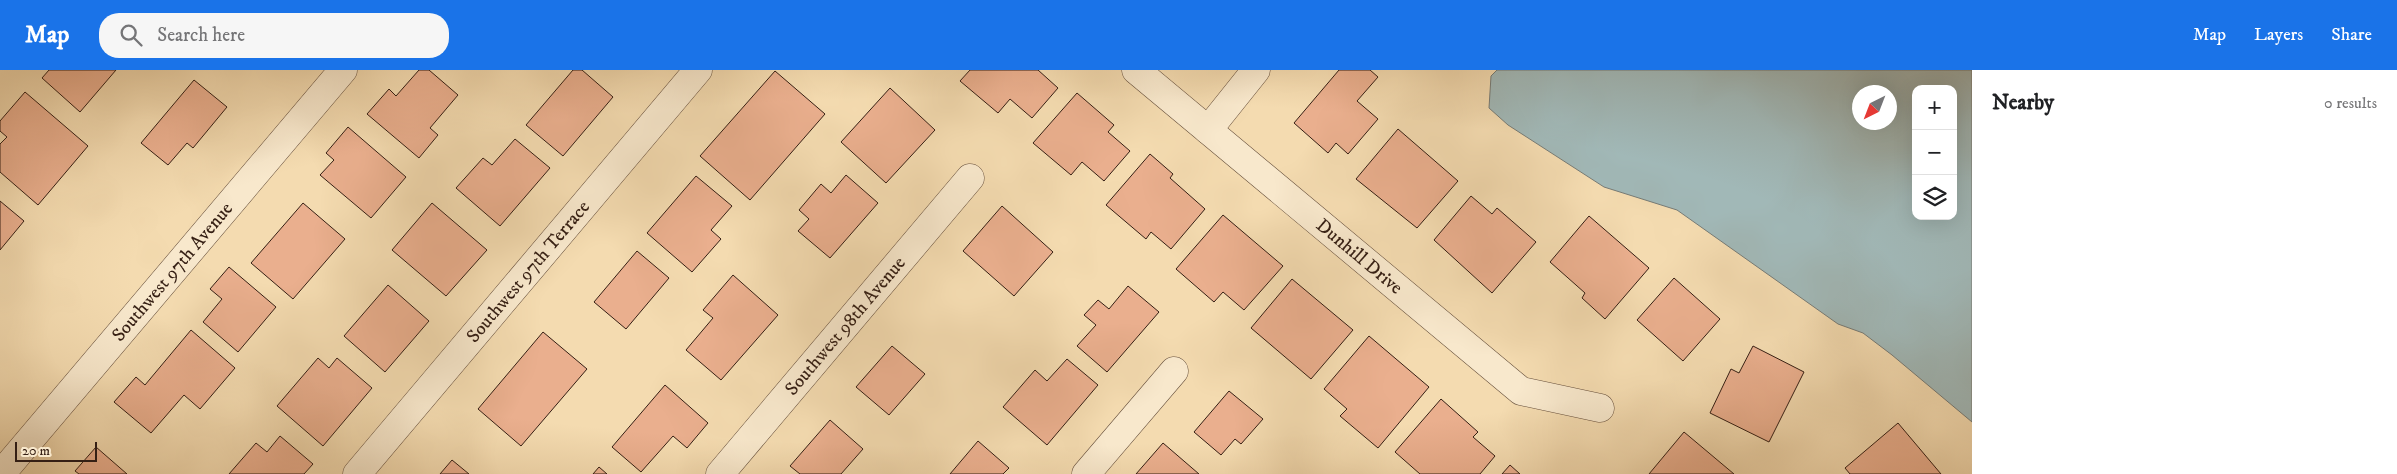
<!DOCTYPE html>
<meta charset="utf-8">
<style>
:root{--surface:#fff;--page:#f6f6f6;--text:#202124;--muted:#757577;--line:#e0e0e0;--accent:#1a73e8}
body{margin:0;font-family:"IM FELL DW Pica",serif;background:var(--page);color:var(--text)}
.controls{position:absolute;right:15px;top:15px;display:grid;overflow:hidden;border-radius:10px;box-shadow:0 5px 20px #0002}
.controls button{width:45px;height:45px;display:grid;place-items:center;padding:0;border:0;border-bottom:1px solid var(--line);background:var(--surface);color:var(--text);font:25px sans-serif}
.compass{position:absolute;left:1852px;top:15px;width:45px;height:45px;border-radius:50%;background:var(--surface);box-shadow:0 5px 20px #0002;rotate:222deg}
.scale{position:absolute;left:15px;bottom:12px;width:82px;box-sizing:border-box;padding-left:5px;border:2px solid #351f14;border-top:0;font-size:14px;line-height:18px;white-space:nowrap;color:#351f14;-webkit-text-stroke:4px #f8e8cc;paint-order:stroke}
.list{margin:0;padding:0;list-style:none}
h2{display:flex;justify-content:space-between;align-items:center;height:65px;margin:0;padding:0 20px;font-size:21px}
h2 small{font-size:16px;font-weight:400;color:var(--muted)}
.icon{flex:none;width:28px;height:28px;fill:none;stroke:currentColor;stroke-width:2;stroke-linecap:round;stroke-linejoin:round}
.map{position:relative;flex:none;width:1972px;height:404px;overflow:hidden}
header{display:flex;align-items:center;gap:30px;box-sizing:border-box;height:70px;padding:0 25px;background:var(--accent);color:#fff}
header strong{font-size:24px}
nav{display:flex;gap:28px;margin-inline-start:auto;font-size:18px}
.search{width:350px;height:45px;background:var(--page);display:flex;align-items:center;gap:12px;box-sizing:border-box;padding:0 18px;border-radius:20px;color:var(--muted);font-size:19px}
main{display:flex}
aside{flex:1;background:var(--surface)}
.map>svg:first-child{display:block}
.water{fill:#a1b8b7;stroke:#767b76;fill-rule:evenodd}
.building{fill:#eaaf8e;stroke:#351f14}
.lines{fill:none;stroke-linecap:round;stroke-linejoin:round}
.minor-casing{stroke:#654e3b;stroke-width:29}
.minor{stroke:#f8e8cc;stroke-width:28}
.labels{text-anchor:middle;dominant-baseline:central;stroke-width:4;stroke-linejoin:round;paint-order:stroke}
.street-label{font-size:19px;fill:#351f14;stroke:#f8e8cc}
</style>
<header>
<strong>Map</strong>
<div class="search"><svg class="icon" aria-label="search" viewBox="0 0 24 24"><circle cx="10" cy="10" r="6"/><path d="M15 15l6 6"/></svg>Search here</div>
<nav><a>Map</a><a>Layers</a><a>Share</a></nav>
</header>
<main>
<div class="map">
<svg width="1972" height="404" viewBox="0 0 1972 404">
<rect width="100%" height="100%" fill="#f4dbb0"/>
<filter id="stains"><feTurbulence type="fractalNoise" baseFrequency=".004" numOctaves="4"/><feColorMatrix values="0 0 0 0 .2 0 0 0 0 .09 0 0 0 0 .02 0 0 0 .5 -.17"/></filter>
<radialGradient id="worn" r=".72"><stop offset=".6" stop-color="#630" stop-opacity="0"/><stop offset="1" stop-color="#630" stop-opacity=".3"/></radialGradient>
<!-- water -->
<path class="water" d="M1497 0H1972V352L1892 285 1863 263 1838 254 1677 140 1604 117 1508 55 1489 38 1491 6ZM1916 19H1953V146H1916ZM1860 22H1890V52H1860Z"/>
<!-- building -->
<path class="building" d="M49 0H116L80 42 42 8Z
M419 0H429L458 25 430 58 438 65 419 88 367 44 389 19 396 26Z
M573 0H582L613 27 563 86 526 55Z
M970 0H1038L1058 18 1032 48 1010 29 998 43 960 11Z
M1339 0H1370L1378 7 1357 31 1378 49 1348 84 1336 73 1328 83 1294 53Z
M775 1 825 44 750 130 700 86Z
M194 10 227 37 193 78 187 73 168 95 141 73Z
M890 18 935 60 886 113 841 72Z
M25 22 88 76 38 135 0 102V74L7 67 0 61V51Z
M1077 23 1114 55 1108 62 1130 81 1104 111 1082 92 1071 105 1033 73Z
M348 57 406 107 371 148 320 105 334 90 326 83Z
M1398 59 1458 111 1417 158 1356 109Z
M515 69 550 98 500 156 456 118 483 88 492 95Z
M1150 84 1173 104 1170 108 1205 139 1171 179 1151 162 1146 169 1106 135Z
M846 105 878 133 830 188 798 161 809 149 799 140 821 114 831 123Z
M696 106 732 136 711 160 721 169 692 202 647 163Z
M1471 126 1492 144 1497 138 1536 172 1492 223 1434 170Z
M0 131 24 151 0 180Z
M303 133 345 169 293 229 251 193Z
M432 133 487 180 446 226 392 180Z
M1002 136 1053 182 1014 226 963 181Z
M1223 145 1283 196 1244 240 1223 222 1214 232 1176 199Z
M1589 146 1649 198 1605 249 1582 228 1585 223 1550 192Z
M637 181 669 208 626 259 594 232Z
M229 197 276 237 238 282 203 252 222 229 210 219Z
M733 205 778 245 721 310 686 280 713 248 703 240Z
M1674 208 1720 249 1683 291 1637 250Z
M1292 209 1353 260 1311 309 1251 258Z
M388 215 429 251 385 302 344 266Z
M1128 216 1159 242 1107 302 1077 276 1096 255 1084 245 1098 230 1109 239Z
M191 260 235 298 200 339 184 325 151 363 114 332 136 307 145 315Z
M543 262 587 299 521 376 478 339Z
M1369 266 1429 317 1378 378 1340 346 1347 339 1324 319Z
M892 276 925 304 889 345 856 317Z
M1753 276 1804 302 1769 372 1710 343 1731 299 1739 303Z
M318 288 329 298 337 288 372 318 323 376 277 336Z
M1067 289 1098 315 1047 375 1003 337 1035 300 1047 311Z
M665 315 708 353 687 378 673 366 641 402 612 377Z
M1229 321 1263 349 1241 374 1235 369 1221 385 1194 362Z
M1441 329 1478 362 1473 367 1495 386 1480 404H1420L1395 382Z
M830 350 863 379 841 404H800L790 396Z
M1898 353 1941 404H1850L1845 398Z
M1684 362 1734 404H1649Z
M280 366 313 394 304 404H229L256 373 267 382Z
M978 371 1009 398 1003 404H950Z
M1163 373 1199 404H1136Z
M96 377 127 404H79L75 401Z
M452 390 469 404H440Z
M1510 395 1520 404H1502Z
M599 397 607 404H593Z"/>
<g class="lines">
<defs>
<g id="minor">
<path id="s1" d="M1136 0 1521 321 1600 338"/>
<path d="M1208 60 1256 0"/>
<path id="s2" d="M1 404 343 0"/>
<path id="s3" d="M357 404 698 0"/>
<path id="s4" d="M720 404 970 108"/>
<path d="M1086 404 1174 301"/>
</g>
</defs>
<!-- minor casing -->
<use href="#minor" class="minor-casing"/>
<!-- minor -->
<use href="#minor" class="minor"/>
</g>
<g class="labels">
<!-- street labels -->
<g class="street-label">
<text stroke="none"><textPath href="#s1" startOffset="291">Dunhill Drive</textPath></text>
<text stroke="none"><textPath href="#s2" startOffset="265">Southwest 97th Avenue</textPath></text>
<text stroke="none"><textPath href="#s3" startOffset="265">Southwest 97th Terrace</textPath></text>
<text stroke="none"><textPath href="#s4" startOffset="194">Southwest 98th Avenue</textPath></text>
</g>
</g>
<rect width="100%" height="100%" filter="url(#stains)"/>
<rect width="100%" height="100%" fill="url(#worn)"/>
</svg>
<div class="controls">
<button>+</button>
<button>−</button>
<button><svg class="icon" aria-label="layers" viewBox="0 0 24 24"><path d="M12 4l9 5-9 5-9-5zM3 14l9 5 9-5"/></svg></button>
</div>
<svg class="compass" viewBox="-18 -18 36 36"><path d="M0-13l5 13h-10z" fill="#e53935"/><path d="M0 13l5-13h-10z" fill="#757577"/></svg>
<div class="scale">20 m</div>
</div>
<aside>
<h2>Nearby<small>0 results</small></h2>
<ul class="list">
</ul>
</aside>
</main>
